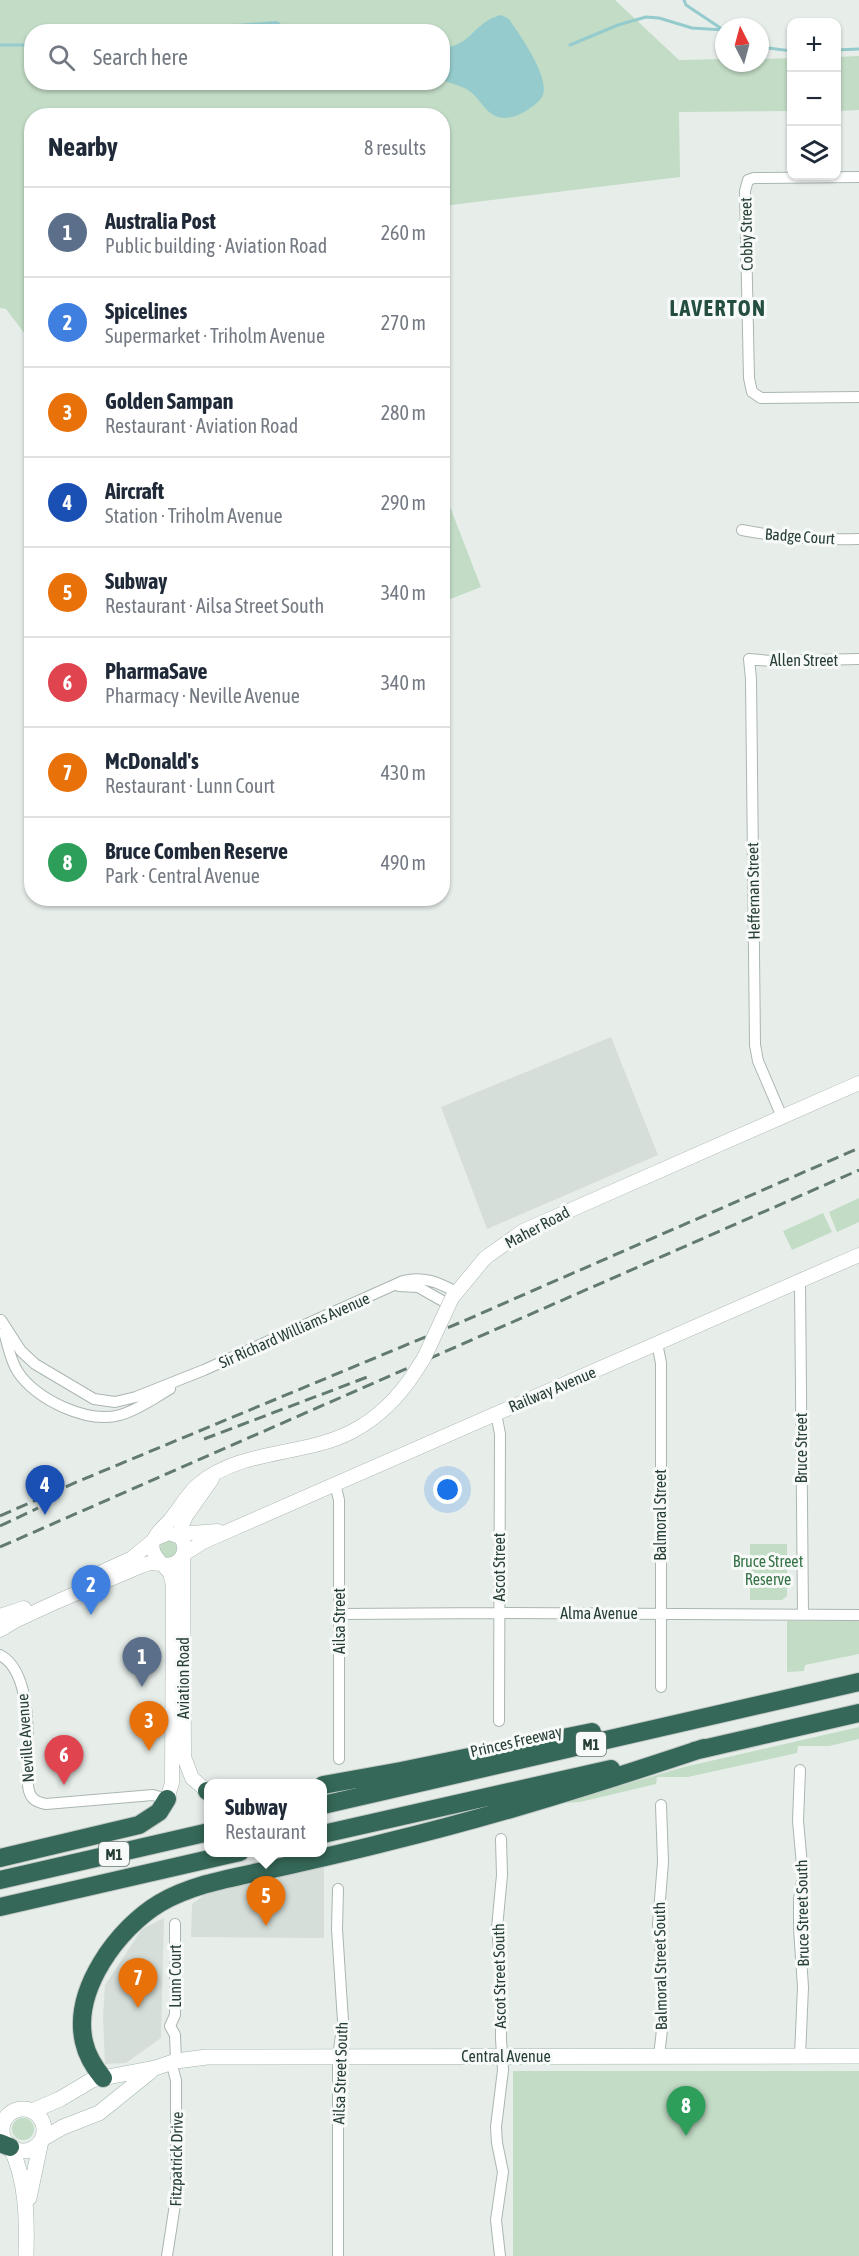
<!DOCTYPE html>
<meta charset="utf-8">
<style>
:root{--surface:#fff;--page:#f6f6f7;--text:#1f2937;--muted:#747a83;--line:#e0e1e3;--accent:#0f766e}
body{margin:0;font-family:"Asap Condensed",sans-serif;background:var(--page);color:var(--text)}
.controls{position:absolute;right:18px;top:18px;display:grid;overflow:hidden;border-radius:12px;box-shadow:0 2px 4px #0004}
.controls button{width:54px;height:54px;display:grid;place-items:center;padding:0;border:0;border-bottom:2px solid var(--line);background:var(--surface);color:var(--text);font:30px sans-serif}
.compass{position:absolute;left:715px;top:18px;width:54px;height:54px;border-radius:50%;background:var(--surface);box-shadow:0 2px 4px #0004;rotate:354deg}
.you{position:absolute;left:448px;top:1490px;width:21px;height:21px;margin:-15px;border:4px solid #fff;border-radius:50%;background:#1a73e8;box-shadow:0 0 0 9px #1a73e833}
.badge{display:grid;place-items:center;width:39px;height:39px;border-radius:50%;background:var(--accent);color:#fff;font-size:20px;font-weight:700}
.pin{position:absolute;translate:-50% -50px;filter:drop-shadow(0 2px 3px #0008)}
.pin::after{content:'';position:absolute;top:32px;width:21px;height:18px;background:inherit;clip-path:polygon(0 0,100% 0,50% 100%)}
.popup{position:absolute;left:204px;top:1779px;width:123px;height:78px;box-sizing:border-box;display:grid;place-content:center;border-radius:12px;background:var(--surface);filter:drop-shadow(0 2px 4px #0005);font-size:20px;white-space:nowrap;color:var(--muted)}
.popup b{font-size:22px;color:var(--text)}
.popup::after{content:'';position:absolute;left:50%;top:100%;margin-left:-12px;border:12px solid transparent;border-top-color:var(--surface)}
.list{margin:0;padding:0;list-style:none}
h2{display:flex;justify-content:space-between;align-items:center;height:78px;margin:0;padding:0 24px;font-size:26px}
h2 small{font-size:20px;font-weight:400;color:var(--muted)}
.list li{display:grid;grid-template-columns:39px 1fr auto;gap:18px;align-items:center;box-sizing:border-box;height:90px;padding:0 24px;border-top:2px solid var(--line)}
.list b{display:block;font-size:22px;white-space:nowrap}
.list p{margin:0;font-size:20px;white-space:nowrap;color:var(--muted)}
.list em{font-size:20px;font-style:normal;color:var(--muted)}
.icon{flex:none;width:33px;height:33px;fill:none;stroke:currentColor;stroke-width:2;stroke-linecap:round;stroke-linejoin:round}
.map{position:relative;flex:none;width:859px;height:2256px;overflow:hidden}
.search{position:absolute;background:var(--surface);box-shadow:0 2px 4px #0004;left:24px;top:24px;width:426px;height:66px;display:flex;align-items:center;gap:15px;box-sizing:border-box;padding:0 21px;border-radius:24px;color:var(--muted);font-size:22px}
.panel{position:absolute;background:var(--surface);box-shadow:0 2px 4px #0004;left:24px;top:108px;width:426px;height:798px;border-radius:24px}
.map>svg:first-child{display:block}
.built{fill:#d5ded9}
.green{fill:#c2dcc6;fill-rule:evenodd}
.water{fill:#95cbcd}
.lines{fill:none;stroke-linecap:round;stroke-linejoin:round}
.stream{stroke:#95cbcd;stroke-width:3}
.minor-casing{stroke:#aab6b0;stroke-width:12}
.tertiary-casing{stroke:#aab6b0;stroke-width:15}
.secondary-casing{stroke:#a3b6ad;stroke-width:16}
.motorway-casing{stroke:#c3c9c6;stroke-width:20}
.minor{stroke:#fff;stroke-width:10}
.tertiary{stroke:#fff;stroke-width:14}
.secondary{stroke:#fff;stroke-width:15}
.motorway{stroke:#356858;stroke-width:18}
.rail{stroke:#627a71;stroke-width:3;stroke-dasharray:12 6;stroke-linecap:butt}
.tertiary-bridge-casing{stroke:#aab6b0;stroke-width:15;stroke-linecap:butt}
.tertiary-bridge{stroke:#fff;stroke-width:14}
.labels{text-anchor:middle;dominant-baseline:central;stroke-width:6;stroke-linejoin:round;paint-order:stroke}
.shield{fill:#f7faf8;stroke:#657770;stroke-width:1.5}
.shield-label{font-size:15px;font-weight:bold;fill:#273f35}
.street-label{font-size:16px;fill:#273f35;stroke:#f7faf8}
.park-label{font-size:16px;fill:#357245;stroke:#f7faf8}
.district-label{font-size:22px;font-weight:bold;letter-spacing:1.5px;fill:#244f40;stroke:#f7faf8}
</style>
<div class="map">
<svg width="859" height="2256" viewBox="0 0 859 2256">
<rect width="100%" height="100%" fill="#e7eeea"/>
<!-- built -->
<path class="built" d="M611 1037 658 1155 487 1229 441 1107Z
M324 1866V1938L191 1937 192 1904 207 1893Z
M164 1918 161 2038 126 2063 105 2064 103 2017 105 1985 142 1929Z"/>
<!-- green -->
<path class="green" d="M0 0H615L679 60 724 59V63H760V59L791 58V111L679 112 680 177 443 206 442 116H32L31 342 6 309 0 308ZM32 32H442V82H32Z
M859 56V110L837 111V57Z
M447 499 481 587 443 602 442 500Z
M859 1198V1222L837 1232 829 1212Z
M823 1213 832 1232 792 1250 783 1231Z
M159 1549a9 9 0 1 1 18 0a9 9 0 1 1-18 0Z
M750 1544H787V1596L782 1600H750Z
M859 1620V1654L805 1665 804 1671 787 1672V1621Z
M859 1727V1739L829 1746H798L797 1753 688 1777H657L656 1784 580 1802 562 1803 684 1767Z
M513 2071H859V2256H513Z
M12 2129a11 11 0 1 1 22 0a11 11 0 1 1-22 0Z"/>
<!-- water -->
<path class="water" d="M501 15 509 19C519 34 552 79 542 97 539 102 533 106 529 109 520 115 509 120 498 117 485 113 479 97 468 90 460 85 450 84 442 79L443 48C473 45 473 22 501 15Z
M277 21 280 23 285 31H169L184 28Z"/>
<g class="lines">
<!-- stream -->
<path class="stream" d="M684 0 686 5 722 29
M0 45H32
M570 45 618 25 646 17 659 18 692 28 724 30
M760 47 792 51
M836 50 859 49"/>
<defs>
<path id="minor" d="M859 177 754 178 748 180 745 191 749 378 752 392 761 398 859 397
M742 530C784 538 816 540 859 539
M782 1117 758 1061 755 1045 751 679 749 659 771 661 859 659
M800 1281 803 1615
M399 1286 418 1287 448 1304
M1 1320 21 1351 35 1364 94 1399 115 1402 136 1397 204 1370 403 1281C423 1276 438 1282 456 1292
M4 1332C8 1345 10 1360 18 1372 36 1400 88 1424 120 1415 138 1410 154 1398 170 1389
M657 1343 661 1363V1687
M496 1413 500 1434 499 1721
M335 1484 339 1500V1759
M339 1614 499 1613 859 1615
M0 1655C35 1673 27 1752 28 1785 29 1797 34 1802 46 1804L153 1795 167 1799
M175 1924V2015L170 2026 175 2035 176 2061
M659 2056 663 2021V1976L658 1924 663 1862 661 1805
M800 2056 803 1987 799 1928V1899L803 1876 798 1821 800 1770
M167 2256 176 2198V2080L171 2062
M338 2256V2057L343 2021 337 1929 338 1889
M500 2256 496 2220 503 2172 497 2143 496 2127 503 2070 501 2039V1971L497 1928 502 1875 501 1839"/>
<path id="tertiary" d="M452 1298 485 1258 523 1231 859 1083
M178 1535 186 1516 212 1479
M180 1537 191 1533 218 1531
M154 1539 169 1533 180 1537C191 1551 179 1568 162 1564 143 1544 155 1536 170 1520 180 1508 187 1494 199 1484 243 1448 304 1457 353 1431 379 1417 399 1397 415 1372
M184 1554 203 1542 859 1255
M183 1555 184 1757 192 1778 207 1791
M163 1565 170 1573 173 1585 172 1783 167 1799
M82 1581 132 1558 154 1540
M0 1616 24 1608
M0 1630 15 1621 56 1602 141 1566 150 1563 162 1564"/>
<path id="secondary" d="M2 2130a21 21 0 1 1 42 0a21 21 0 1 1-42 0Z
M32 2111 60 2099 92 2080 155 2068 176 2061 207 2057 859 2056
M42 2139 63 2127 99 2113 150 2072
M11 2148C27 2183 27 2219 26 2256
M29 2198 41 2141"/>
<path id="motorway" d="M694 1751 859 1713
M323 1785 401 1771 592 1732
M207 1791 209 1792
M323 1805 859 1682
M323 1834 611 1769
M0 1858 139 1825 159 1812 167 1799
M0 1880 209 1832
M0 1907 240 1852
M103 2078C94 2067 87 2056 84 2042 72 1990 118 1928 160 1903 193 1884 231 1878 268 1870 308 1861 348 1852 387 1842 495 1816 599 1783 704 1748
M0 2143 10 2147"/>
</defs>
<!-- minor casing -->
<use href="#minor" class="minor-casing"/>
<!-- tertiary casing -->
<use href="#tertiary" class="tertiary-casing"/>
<!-- secondary casing -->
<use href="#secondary" class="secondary-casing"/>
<!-- motorway casing -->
<use href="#motorway" class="motorway-casing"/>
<!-- minor -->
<use href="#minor" class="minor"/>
<!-- tertiary -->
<use href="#tertiary" class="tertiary"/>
<!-- secondary -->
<use href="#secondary" class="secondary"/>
<!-- motorway -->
<use href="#motorway" class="motorway"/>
<!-- rail -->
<path class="rail" d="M204 1439 370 1376
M0 1516 79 1481 459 1323 859 1148
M0 1526 38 1508
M0 1547 859 1170"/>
<defs>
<path id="tertiary-bridge" d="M415 1372 424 1358 452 1298"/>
</defs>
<!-- tertiary-bridge casing -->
<use href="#tertiary-bridge" class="tertiary-bridge-casing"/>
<!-- tertiary-bridge -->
<use href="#tertiary-bridge" class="tertiary-bridge"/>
</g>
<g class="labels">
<!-- shield labels -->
<g class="shield">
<rect x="576" y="1732" width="30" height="24" rx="4.5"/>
<rect x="99" y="1842" width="30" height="24" rx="4.5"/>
</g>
<g class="shield-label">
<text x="591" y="1744">M1</text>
<text x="114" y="1854">M1</text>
</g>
<!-- street labels -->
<g class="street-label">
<text transform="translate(746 234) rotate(-91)">Cobby Street</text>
<text transform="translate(800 536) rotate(4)">Badge Court</text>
<text x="804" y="660">Allen Street</text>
<text transform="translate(753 891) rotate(-91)">Heffernan Street</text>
<text transform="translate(537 1227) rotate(-28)">Maher Road</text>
<text transform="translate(294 1330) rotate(-24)">Sir Richard Williams Avenue</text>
<text transform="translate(552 1389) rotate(-23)">Railway Avenue</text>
<text transform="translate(801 1448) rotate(-90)">Bruce Street</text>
<text transform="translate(660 1515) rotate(-90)">Balmoral Street</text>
<text transform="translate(499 1567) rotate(-90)">Ascot Street</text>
<text x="599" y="1613">Alma Avenue</text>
<text transform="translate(339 1621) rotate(-90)">Ailsa Street</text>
<text transform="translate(183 1678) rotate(-90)">Aviation Road</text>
<text transform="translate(25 1738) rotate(-94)">Neville Avenue</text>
<text transform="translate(516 1741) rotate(-13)">Princes Freeway</text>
<text transform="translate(802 1913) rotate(-91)">Bruce Street South</text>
<text transform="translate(660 1966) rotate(-91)">Balmoral Street South</text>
<text transform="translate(175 1976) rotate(-90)">Lunn Court</text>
<text transform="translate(499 1976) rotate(-91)">Ascot Street South</text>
<text x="506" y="2056">Central Avenue</text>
<text transform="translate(340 2073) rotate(-88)">Ailsa Street South</text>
<text transform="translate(176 2159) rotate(-89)">Fitzpatrick Drive</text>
</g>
<!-- park labels -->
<g class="park-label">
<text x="768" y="1561">Bruce Street<tspan x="768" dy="18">Reserve</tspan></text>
</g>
<!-- district labels -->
<g class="district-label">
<text x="718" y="308">LAVERTON</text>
</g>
</g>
</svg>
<div class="controls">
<button>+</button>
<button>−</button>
<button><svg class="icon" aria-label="layers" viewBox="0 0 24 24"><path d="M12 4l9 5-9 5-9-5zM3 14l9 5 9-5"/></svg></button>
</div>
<svg class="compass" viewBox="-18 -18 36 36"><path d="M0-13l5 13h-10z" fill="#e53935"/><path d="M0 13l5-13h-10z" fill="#747a83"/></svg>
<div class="you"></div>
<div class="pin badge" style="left:142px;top:1687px;background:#5c6f8a">1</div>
<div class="pin badge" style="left:91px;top:1615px;background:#3f7fe0">2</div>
<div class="pin badge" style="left:149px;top:1751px;background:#e8710a">3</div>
<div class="pin badge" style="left:45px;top:1515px;background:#1a4fb4">4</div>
<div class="pin badge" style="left:266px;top:1926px;background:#e8710a">5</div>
<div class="popup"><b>Subway</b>Restaurant</div>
<div class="pin badge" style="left:64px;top:1785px;background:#e0444e">6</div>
<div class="pin badge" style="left:138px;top:2008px;background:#e8710a">7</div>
<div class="pin badge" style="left:686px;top:2136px;background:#2e9e5b">8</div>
<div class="search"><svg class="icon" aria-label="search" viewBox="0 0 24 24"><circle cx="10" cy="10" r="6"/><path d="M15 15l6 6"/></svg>Search here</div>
<section class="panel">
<h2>Nearby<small>8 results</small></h2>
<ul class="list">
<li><span class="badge" style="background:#5c6f8a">1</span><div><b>Australia Post</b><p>Public building · Aviation Road</p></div><em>260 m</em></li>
<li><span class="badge" style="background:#3f7fe0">2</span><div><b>Spicelines</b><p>Supermarket · Triholm Avenue</p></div><em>270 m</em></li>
<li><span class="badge" style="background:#e8710a">3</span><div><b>Golden Sampan</b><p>Restaurant · Aviation Road</p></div><em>280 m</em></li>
<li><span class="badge" style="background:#1a4fb4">4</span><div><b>Aircraft</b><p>Station · Triholm Avenue</p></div><em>290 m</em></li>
<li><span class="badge" style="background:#e8710a">5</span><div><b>Subway</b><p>Restaurant · Ailsa Street South</p></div><em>340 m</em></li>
<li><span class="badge" style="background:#e0444e">6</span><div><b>PharmaSave</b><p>Pharmacy · Neville Avenue</p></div><em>340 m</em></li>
<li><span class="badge" style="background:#e8710a">7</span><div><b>McDonald's</b><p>Restaurant · Lunn Court</p></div><em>430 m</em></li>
<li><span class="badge" style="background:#2e9e5b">8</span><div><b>Bruce Comben Reserve</b><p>Park · Central Avenue</p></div><em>490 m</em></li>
</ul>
</section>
</div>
